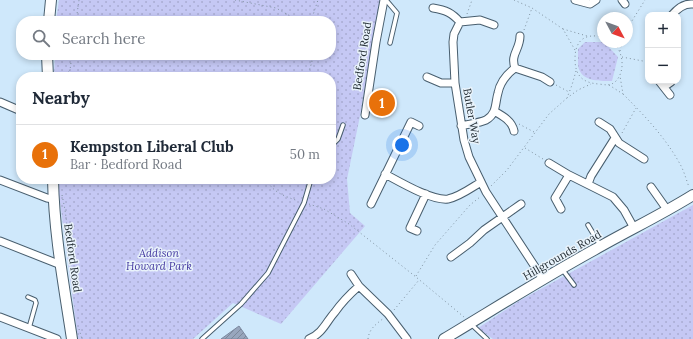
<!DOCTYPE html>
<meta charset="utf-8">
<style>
:root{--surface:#fff;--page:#f6f6f7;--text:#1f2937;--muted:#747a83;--line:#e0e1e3;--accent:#ae3487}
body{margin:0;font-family:Lora,serif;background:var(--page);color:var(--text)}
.controls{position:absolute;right:12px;top:12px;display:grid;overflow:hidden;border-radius:8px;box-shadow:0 2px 6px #0003}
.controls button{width:36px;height:36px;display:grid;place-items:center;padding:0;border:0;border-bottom:1px solid var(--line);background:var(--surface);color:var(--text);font:20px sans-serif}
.compass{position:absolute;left:597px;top:12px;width:36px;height:36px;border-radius:50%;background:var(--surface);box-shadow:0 2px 6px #0003;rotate:131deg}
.you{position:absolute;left:402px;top:145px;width:14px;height:14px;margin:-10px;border:3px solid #fff;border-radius:50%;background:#1a73e8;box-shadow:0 0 0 6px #1a73e833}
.badge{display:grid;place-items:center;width:26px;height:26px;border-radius:50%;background:var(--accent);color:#fff;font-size:13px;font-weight:700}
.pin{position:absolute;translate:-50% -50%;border:2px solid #fff;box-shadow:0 1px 4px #0006}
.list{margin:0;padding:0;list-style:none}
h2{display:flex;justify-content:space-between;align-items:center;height:52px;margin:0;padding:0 16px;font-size:17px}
h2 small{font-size:13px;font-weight:400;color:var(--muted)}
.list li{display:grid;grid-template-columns:26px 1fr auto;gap:12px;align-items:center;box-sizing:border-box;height:60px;padding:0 16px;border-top:1px solid var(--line)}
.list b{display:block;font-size:15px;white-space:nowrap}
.list p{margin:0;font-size:13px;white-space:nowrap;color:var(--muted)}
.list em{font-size:13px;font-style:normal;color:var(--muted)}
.icon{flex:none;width:22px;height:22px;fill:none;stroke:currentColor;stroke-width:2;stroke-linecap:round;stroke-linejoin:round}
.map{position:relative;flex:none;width:693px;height:339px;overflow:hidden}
.search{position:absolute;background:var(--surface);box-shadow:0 2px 6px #0003;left:16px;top:16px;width:320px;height:44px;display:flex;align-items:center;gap:10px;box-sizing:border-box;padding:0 14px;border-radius:16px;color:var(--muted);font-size:15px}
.panel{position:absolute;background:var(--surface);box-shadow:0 2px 6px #0003;left:16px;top:72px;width:320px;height:112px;border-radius:16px}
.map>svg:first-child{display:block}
.park{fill:url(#park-dots)}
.building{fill:url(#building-hatch);stroke:#7b889f}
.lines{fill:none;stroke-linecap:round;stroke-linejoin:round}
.lane-casing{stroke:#485e6e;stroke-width:5.5}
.street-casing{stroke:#485e6e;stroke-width:9}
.secondary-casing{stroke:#485e6e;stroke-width:12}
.path{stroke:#7f919f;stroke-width:1;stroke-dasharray:1 3;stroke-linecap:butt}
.lane{stroke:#fff;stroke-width:3.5}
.street{stroke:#fff;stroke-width:7}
.secondary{stroke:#fff;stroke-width:10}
.labels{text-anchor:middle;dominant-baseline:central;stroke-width:3;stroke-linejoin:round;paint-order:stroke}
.street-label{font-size:11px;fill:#242e35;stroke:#e9f3fb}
.park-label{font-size:11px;font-style:italic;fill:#453aa1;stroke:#e9f3fb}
</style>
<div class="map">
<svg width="693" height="339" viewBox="0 0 693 339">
<defs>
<pattern id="park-dots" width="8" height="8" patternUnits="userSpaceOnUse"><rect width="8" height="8" fill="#c5c8f4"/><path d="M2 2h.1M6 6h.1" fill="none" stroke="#a9acd2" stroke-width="1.8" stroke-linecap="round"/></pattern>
<pattern id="building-hatch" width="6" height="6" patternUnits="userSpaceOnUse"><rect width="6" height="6" fill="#98a6bd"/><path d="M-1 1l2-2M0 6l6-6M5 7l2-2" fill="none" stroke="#7c889a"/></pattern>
</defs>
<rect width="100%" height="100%" fill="#cfe8fb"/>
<!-- park -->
<path class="park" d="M59 0H380L360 116 347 179 350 213 365 226 281 324 233 303 193 339H78L57 179H331V77H54L55 55H331V21H56Z
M585 42H604L618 57 612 81C600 81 580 82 578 65 578 60 578 54 578 49Z
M693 205V339H493L478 328 519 301Z"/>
<!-- building -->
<path class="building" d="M239 326 248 339H221Z"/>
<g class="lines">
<defs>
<path id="lane" d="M386 0 397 13 390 43
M331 146 338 139 343 125
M588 225 600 245
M562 269 574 285
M28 297 35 300 36 303 29 328
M471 324 487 339
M202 339 241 304 268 273 304 203 311 179"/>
<path id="street" d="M575 0 590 4 596 0
M622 0 625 4
M433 8C446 10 452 13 460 22
M672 15C677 9 684 3 693 4
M494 25 480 20 460 22 454 34 453 42 455 83 464 140 469 157 486 192 543 279
M515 68C510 54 520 50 520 36
M427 77 441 83H455
M659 81 670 95
M664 87 671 82
M0 102 21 111
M494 111C503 116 512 121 514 131
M365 115 376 42 384 0
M599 122 610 129 619 143 644 159
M461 126C469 124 479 123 486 120 497 114 495 103 498 93 500 82 507 74 515 68L542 77 550 82
M549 163 569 175
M385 174C400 182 432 201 448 199 459 197 471 188 481 182
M0 180 47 198 53 199
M588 184 591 176 615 138
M651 187 668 211
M371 204 411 122 419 126
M561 209 555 198 569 175 613 197 624 210 634 228
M417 231 410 228 426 194
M0 241 61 265
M451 257 470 243 484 230 521 204
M351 274 359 286 388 314 407 339
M0 317 57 339
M309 339C323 333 326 322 335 312 342 302 350 294 359 286"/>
<path id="secondary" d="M49 21 51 0
M47 55 48 77
M53 179C54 233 64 286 72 339
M444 339C494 309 543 278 594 250 627 231 661 215 693 195"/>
</defs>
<!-- lane casing -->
<use href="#lane" class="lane-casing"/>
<!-- street casing -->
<use href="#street" class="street-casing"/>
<!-- secondary casing -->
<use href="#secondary" class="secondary-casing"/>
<!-- path -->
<path class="path" d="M235 0 276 8 299 21
M514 0 532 8 563 29
M467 14 472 0
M76 21 79 0
M311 21 318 0
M630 24 645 0
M627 26 630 24 627 30
M524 30 532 8
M603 37C585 33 575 40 575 59 575 75 582 83 599 84 606 85 611 86 616 81 626 70 623 50 612 42
M575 50 563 29 587 36
M620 51 622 42
M622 57 648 62
M576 71 572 85 567 98 578 90 591 84
M63 77 70 70 72 55
M307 77 312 62 311 55
M556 85 569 92
M609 85 623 94 620 76
M623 94C644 115 665 137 680 164 684 171 686 179 689 187
M519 124 534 132
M622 133 636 108
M525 148 543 159
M266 179C273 193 285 196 298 201
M491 186 507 170 549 114 567 98
M62 195C66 213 68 228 67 245
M309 204 324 209 349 224 416 277 464 317
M416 276 435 245 470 205 480 197
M394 310 419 280
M79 329 82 339
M368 339C369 329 376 324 384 318"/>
<!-- lane -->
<use href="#lane" class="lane"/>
<!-- street -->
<use href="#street" class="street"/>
<!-- secondary -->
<use href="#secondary" class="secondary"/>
</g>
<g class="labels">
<!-- street labels -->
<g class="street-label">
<text transform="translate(362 56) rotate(-81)">Bedford Road</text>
<text transform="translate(472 116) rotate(80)">Butler Way</text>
<text transform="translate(562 255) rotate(-30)">Hillgrounds Road</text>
<text transform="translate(73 258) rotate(82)">Bedford Road</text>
</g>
<!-- park labels -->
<g class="park-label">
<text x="159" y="253">Addison<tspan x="159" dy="13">Howard Park</tspan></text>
</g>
</g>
</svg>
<div class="controls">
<button>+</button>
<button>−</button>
</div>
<svg class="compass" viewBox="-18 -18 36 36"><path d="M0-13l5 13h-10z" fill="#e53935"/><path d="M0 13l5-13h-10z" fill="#747a83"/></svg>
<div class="you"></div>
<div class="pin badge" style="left:382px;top:103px;background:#e8710a">1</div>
<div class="search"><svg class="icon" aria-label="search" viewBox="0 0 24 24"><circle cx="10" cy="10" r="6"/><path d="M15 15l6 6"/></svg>Search here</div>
<section class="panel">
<h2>Nearby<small></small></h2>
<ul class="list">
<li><span class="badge" style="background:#e8710a">1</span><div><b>Kempston Liberal Club</b><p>Bar · Bedford Road</p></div><em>50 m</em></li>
</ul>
</section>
</div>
